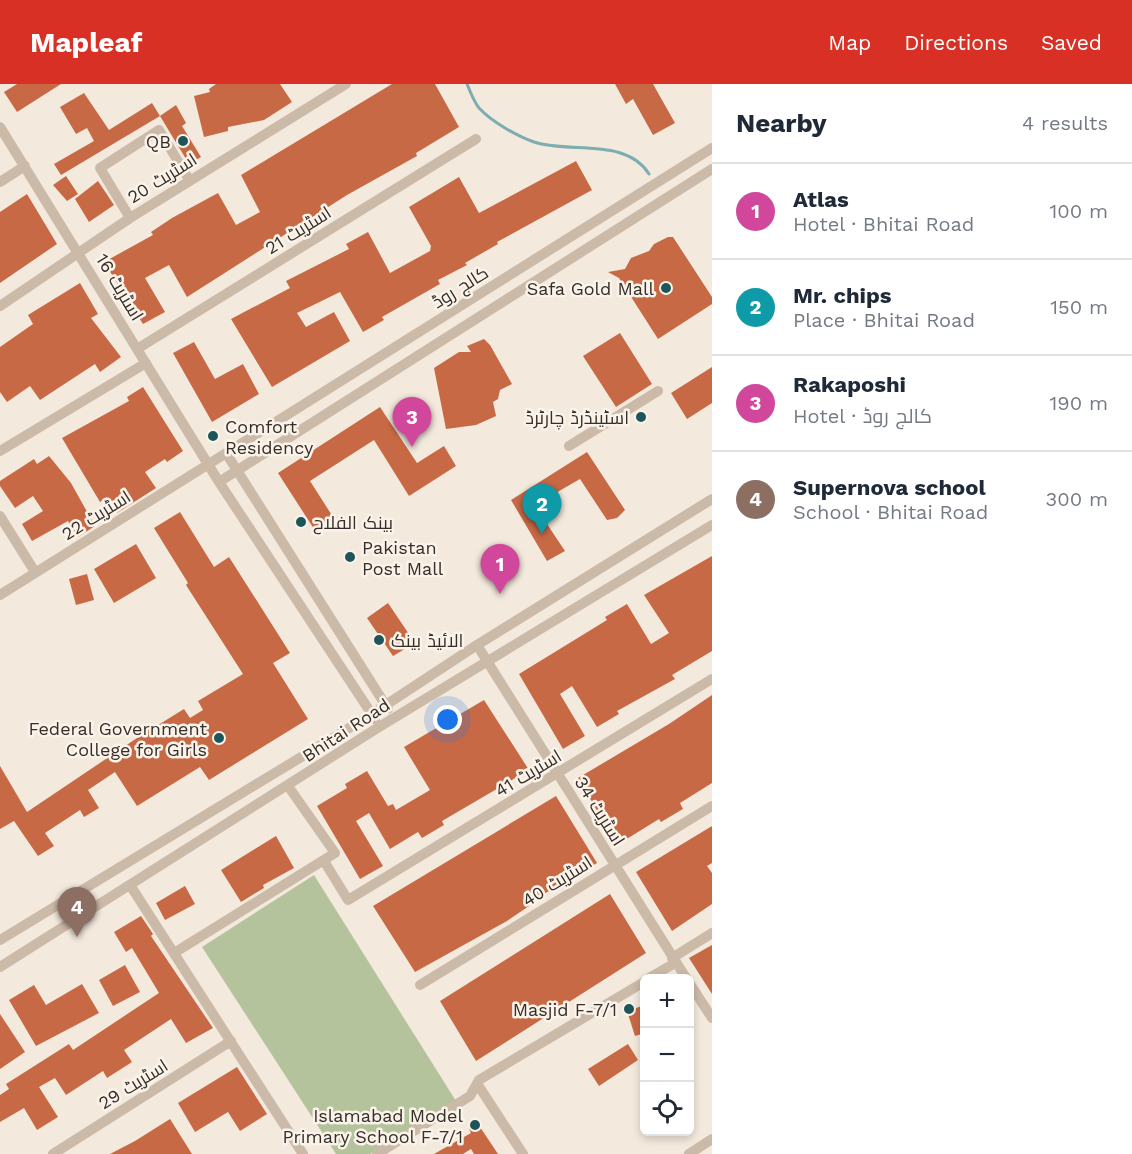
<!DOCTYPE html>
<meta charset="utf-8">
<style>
:root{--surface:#fff;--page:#f6f6f7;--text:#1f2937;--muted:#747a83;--line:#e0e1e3;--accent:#d93025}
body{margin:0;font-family:"Work Sans",Cairo,sans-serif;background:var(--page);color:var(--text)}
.controls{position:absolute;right:18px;bottom:18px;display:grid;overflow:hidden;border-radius:9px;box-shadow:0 3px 9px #0003}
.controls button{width:54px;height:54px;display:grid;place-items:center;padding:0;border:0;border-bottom:2px solid var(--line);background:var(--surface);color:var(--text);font:30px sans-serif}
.you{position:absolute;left:448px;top:636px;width:21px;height:21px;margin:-15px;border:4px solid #fff;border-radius:50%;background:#1a73e8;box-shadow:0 0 0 9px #1a73e833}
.badge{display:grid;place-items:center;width:39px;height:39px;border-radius:50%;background:var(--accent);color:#fff;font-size:20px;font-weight:700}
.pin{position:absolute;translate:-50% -50px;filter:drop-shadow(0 2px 3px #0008)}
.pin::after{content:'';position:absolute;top:32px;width:21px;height:18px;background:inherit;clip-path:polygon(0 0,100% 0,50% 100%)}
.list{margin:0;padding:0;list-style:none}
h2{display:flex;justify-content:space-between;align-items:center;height:78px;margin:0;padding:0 24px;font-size:26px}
h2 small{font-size:20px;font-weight:400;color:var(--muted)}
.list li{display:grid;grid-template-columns:39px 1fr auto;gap:18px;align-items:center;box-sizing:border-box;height:96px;padding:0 24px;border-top:2px solid var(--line)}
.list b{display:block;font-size:22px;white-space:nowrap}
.list p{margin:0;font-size:20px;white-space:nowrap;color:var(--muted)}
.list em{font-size:20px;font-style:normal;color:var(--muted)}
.icon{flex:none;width:33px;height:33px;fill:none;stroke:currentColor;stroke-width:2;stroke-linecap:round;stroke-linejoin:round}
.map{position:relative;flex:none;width:712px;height:1070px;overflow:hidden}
header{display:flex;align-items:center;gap:36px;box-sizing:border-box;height:84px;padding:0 30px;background:var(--accent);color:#fff}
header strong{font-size:28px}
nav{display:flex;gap:33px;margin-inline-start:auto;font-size:21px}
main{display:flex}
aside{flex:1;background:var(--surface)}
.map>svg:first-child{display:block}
.green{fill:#b5c39d}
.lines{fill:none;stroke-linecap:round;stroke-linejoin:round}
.stream{stroke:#7badb1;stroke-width:3}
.building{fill:#c86946}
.minor{stroke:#ccbaa9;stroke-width:10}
.poi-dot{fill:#1d555b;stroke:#faf3ea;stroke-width:2}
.labels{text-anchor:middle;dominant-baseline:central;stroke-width:5;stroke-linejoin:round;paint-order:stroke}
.poi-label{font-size:18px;fill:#382e29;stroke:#faf3ea;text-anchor:end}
.street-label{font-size:18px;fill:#382e29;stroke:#faf3ea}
</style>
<header>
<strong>Mapleaf</strong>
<nav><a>Map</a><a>Directions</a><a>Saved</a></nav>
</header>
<main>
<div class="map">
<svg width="712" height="1070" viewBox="0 0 712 1070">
<rect width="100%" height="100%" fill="#f3e9dd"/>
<!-- green -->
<path class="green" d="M314 791 456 1017 370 1070H336L202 863Z"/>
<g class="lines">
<!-- stream -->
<path class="stream" d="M467 0C470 7 474 18 479 24 492 38 517 52 534 58 571 70 626 53 649 90"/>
</g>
<!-- building -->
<path class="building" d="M17 0H61L17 28 4 8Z
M216 0H280L292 18 264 36 228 43V47L204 53 194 12 210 8 209 5Z
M392 0H435L459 43 416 69 417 72 347 111 187 213 169 181 145 194 165 228 143 240 104 178 153 151 151 148 172 134 218 109 236 141 260 128 241 91Z
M615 0H653L675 39 653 51 633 15 626 20Z
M84 9 109 46 152 19 160 32 61 91 54 80 94 57 87 44 76 50 60 23Z
M176 21 186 39 182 42 201 73 189 80 160 32Z
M576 77 592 106 497 158 498 160 465 179 467 181 438 196 440 200 382 233 384 236 363 248 340 208 297 229 306 243 334 228 350 257 272 303 231 235 290 204 286 197 349 165 346 160 368 148 390 189 430 167 431 162 409 123 459 93 479 129Z
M66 92 78 110 67 117 53 101Z
M98 97 114 121 89 138 75 115Z
M27 110 57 160 0 199V128Z
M668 153H673L712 213V220L658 255 619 194 608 188 625 185 631 174 649 167 654 160Z
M80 199 98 230 91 234 121 273 100 288 95 280 40 316 30 302 7 318 0 308V263L33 240 28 231Z
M620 249 652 300 616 323 583 272Z
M484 255 490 261 512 300 500 306 498 315 493 318 496 332 476 341 446 345 434 284 459 268H471L467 262Z
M194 258 215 295 243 280 259 310 212 338 173 269Z
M712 283V319L687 335 671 309Z
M143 303 183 367 167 378 165 375 145 388 156 404 117 429 107 413 100 418 62 354 129 317 127 313Z
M380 323 417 379 444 362 456 382 409 412 374 356 310 397 333 433 314 445 278 389Z
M587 368 625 426 617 434 607 436 580 395 554 410 555 414 537 425 565 467 547 477 511 416Z
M49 372 71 399 95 442 78 453 68 437 32 457 22 440 43 427 33 412 15 424 0 402V397L34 375 37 380Z
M180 428 214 483 229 473 290 569 273 579 308 635 209 696 200 683 137 722 115 688 88 706 99 724 84 733 80 726 45 749 54 762 38 772 14 737 0 745V682L27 728 140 652 138 649 148 643 150 646 184 625 190 634 203 626 198 617 243 590 186 501 188 499 154 444Z
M136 460 156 494 114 519 94 485Z
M712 472V567L672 591 675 595 617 627 619 630 597 643 572 602 560 610 585 652 563 665 519 590 607 536 605 533 627 520 651 560 669 549 644 511Z
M87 490 94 516 76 521 69 495Z
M388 519 415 559 393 572 367 534Z
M712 611V699L680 719 683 725 661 738 659 735 617 761 578 694 669 640Z
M484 616 529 686 442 737 444 741 422 754 418 748 390 765 369 729 356 737 383 782 360 795 317 722 347 704 345 700 367 687 388 722 393 720 396 726 430 706 404 663Z
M556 712 597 779 527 820 529 822 507 837 415 888 373 822Z
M712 742V779L707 782 712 789V820L672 847 636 788Z
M276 752 294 784 263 801 264 804 241 818 221 786Z
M185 802 195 820 165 836 156 819Z
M610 810 646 869 476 977 440 917Z
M141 832 153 850 151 852 213 944 186 959 171 935 124 966 132 978 107 994 103 987 66 1011 55 994 39 1003 58 1033 37 1046 24 1024 0 1038V1011L9 1005 6 1000 69 960 73 966 159 909 132 864 126 868 114 848Z
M712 861V910L689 874Z
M125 881 140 908 113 922 99 896Z
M82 900 99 929 36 962 9 916 34 901 46 921Z
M645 921V949L635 952 627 927Z
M0 930 25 968 0 985Z
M628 960 638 976 599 1002 588 985Z
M237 983 267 1030 240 1047 228 1028 195 1048 178 1019Z
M170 1035 192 1070H110L135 1057Z
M478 1040 498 1070H474L471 1065 463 1070H434L471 1049 469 1045Z"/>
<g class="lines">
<!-- minor -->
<path class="minor" d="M0 43 219 398 375 635
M0 98 25 82
M130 134 100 84 159 46 190 97
M0 222 130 134 346 0
M137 265 476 55
M569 362 658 307
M0 367 146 279
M226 369 388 625
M219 398 712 85
M0 432 35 488
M0 511 712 64
M477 561 686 894
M324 777 348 816 712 595
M130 801 303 1070
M0 856 372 630 477 561 712 415
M174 869 335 769 288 702
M672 874 712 849
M0 883 379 643 712 441
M649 894 675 879
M690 900 712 934
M420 901 712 722
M478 1001 523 1070
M53 1070 231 957
M377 1070 470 1012 479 996 644 898
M689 1070 712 1055"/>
</g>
<!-- markers -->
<g class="poi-dot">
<circle cx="183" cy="57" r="6"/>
<circle cx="666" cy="204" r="6"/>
<circle cx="641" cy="333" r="6"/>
<circle cx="213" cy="352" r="6"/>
<circle cx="301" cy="438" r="6"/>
<circle cx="350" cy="473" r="6"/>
<circle cx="379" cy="556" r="6"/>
<circle cx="219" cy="654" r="6"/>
<circle cx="629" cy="925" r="6"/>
<circle cx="475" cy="1041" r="6"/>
</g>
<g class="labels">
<!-- poi labels -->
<g class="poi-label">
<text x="171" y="57">QB</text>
<text x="654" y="204">Safa Gold Mall</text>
<text x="629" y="333">اسٹینڈرڈ چارٹرڈ</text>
<text x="225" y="342" text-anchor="start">Comfort<tspan x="225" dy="21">Residency</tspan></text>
<text x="313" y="438" text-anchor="start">بینک الفلاح</text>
<text x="362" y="463" text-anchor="start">Pakistan<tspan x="362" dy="21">Post Mall</tspan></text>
<text x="391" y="556" text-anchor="start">الائیڈ بینک</text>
<text x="207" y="644">Federal Government<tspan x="207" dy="21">College for Girls</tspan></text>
<text x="617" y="925">Masjid F-7/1</text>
<text x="463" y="1031">Islamabad Model<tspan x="463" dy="21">Primary School F-7/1</tspan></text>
</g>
<!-- street labels -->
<g class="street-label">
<text transform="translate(162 94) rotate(-32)">اسٹریٹ 20</text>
<text transform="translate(298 146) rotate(-32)">اسٹریٹ 21</text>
<text transform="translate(120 203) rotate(59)">اسٹریٹ 16</text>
<text transform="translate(460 203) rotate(-32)">کالج روڈ</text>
<text transform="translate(96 431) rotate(-32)">اسٹریٹ 22</text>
<text transform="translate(346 646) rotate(-33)">Bhitai Road</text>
<text transform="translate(528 689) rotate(-31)">اسٹریٹ 41</text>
<text transform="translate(600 727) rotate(58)">اسٹریٹ 34</text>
<text transform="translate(557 797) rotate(-32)">اسٹریٹ 40</text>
<text transform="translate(133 1000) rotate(-32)">اسٹریٹ 29</text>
</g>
</g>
</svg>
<div class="controls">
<button>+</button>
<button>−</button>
<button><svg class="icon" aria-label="locate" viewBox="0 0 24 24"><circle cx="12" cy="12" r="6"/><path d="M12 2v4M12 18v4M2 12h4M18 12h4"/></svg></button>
</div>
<div class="you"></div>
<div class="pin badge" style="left:500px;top:510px;background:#d1479c">1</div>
<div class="pin badge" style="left:542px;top:450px;background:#0f9aa8">2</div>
<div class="pin badge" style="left:412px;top:363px;background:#d1479c">3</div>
<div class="pin badge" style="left:77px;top:853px;background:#8d6e63">4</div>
</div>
<aside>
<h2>Nearby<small>4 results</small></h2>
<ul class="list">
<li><span class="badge" style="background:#d1479c">1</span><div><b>Atlas</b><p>Hotel · Bhitai Road</p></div><em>100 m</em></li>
<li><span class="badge" style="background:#0f9aa8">2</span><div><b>Mr. chips</b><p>Place · Bhitai Road</p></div><em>150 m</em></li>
<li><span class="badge" style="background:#d1479c">3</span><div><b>Rakaposhi</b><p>Hotel · کالج روڈ</p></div><em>190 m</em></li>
<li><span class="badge" style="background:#8d6e63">4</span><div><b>Supernova school</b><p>School · Bhitai Road</p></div><em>300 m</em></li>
</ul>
</aside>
</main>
